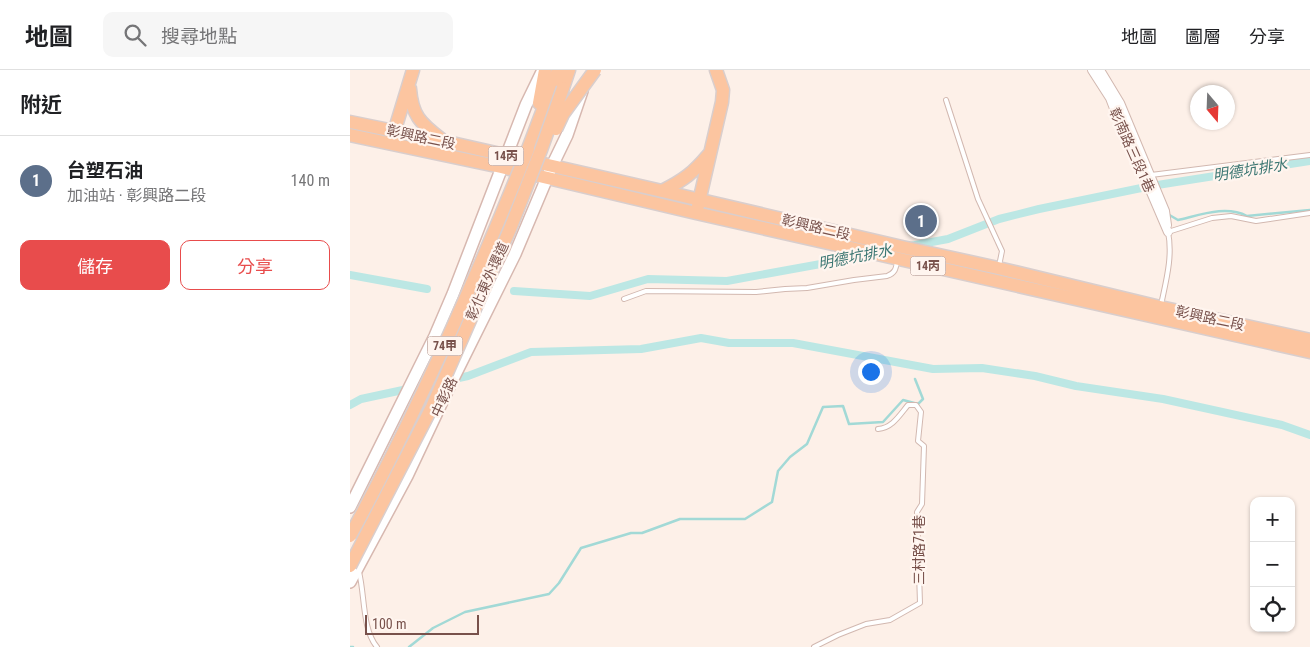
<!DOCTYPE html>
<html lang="zh-TW">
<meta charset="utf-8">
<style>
:root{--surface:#fff;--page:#f6f6f6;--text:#202124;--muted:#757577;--line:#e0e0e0;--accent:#e84c4c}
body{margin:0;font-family:"Roboto Condensed","Noto Sans TC",sans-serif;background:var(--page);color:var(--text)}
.controls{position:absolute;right:15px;bottom:15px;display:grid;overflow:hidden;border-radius:10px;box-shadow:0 1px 4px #0004}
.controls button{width:45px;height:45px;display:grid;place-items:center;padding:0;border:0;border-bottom:1px solid var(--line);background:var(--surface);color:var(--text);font:25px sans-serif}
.compass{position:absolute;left:840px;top:15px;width:45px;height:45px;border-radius:50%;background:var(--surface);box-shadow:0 1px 4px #0004;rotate:161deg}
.scale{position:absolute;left:15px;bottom:12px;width:114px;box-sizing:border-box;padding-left:5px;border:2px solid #78514b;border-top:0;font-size:14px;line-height:18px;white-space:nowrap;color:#78514b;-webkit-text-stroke:4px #fff5ef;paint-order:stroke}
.you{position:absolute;left:520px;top:301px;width:18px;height:18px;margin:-12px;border:4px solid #fff;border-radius:50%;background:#1a73e8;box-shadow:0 0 0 8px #1a73e833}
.badge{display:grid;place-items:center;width:32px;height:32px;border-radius:50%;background:var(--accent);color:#fff;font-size:16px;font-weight:700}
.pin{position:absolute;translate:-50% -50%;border:2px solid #fff;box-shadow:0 1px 5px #0006}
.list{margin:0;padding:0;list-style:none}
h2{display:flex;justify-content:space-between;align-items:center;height:65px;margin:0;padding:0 20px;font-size:21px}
h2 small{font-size:16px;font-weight:400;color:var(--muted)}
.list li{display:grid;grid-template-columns:32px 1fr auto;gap:15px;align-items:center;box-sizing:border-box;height:90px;padding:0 20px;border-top:1px solid var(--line)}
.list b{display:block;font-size:19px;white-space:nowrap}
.list p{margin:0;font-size:16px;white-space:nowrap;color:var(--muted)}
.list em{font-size:16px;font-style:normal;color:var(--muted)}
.actions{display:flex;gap:10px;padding:15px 20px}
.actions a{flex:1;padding:11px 0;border:1px solid var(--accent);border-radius:10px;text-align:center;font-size:18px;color:var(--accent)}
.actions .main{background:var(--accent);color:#fff}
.icon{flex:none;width:28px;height:28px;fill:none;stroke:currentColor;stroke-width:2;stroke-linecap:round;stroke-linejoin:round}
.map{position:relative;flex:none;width:960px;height:577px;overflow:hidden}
header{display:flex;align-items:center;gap:30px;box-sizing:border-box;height:70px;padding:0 25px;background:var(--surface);border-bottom:1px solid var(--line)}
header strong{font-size:24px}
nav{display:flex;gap:28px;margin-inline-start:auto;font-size:18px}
.search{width:350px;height:45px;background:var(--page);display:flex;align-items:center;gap:12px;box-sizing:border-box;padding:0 18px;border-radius:10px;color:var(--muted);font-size:19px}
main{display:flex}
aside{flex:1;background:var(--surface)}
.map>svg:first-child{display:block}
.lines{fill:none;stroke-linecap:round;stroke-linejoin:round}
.stream{stroke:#a2d9d6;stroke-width:2.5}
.canal{stroke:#bce7e4;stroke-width:8}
.lane-casing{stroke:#d2b8b0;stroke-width:6}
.street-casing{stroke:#d2b8b0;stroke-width:10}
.secondary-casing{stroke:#d7b8b0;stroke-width:14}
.primary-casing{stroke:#d9cecd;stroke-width:15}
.lane{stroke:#fff;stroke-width:4}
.street{stroke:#fff;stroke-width:8}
.secondary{stroke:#fff;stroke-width:11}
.primary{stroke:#fcc5a0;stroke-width:12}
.primary-bridge-casing{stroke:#d9cecd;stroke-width:15;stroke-linecap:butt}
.primary-bridge{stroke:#fcc5a0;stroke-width:12}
.labels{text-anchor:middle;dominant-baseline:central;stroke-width:4.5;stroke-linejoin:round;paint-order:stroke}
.shield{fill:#fff5ef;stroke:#a0827c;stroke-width:1}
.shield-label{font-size:12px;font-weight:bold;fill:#78514b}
.street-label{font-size:14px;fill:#78514b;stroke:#fff5ef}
.water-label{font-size:15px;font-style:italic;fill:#3b7672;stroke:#fff5ef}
</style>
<header>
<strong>地圖</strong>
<div class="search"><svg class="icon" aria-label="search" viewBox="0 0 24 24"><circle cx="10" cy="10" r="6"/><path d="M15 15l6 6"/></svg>搜尋地點</div>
<nav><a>地圖</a><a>圖層</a><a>分享</a></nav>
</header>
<main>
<aside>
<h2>附近<small></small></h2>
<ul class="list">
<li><span class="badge" style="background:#5c6f8a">1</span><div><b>台塑石油</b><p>加油站 · 彰興路二段</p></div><em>140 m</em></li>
</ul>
<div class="actions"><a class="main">儲存</a><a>分享</a></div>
</aside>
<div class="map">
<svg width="960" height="577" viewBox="0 0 960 577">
<rect width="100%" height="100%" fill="#fdf0e8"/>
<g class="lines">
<!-- stream -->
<path class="stream" d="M816 143 828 150C850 145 876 135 897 146L960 140
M0 577H3
M59 577 83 558 115 542 199 524 209 513 231 478 281 463H292L330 449H395L422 432 428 401 440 387 457 374 473 337 493 336 499 354 533 352 553 330 568 334 573 329 565 309"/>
<!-- canal -->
<path class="canal" d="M560 176 598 169 649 149 689 139 801 116 960 91
M0 205 77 219
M164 221 240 226 298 209 377 211 520 185
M0 335 11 329 118 306 181 282 291 279 351 268 379 273H443L583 299 632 298 685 306 726 316 813 329 932 355 960 365"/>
<defs>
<path id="lane" d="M596 30 628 129 652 181 649 196
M801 105 960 85
M274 229 296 221 406 222 435 219 457 218 504 210 537 206C545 203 546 199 547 191
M811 235C816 211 823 186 818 162L862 148 881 146 906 151 960 143
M9 502C15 525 12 559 27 577
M464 577 488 565 516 554 540 550 570 533 567 442 572 434 574 376 568 371 571 342 566 335H558C549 346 542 358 528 359"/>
<path id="street" d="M742 0 760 28 778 75 794 106 818 162
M750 0 770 33 815 141 817 155"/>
<path id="secondary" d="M0 437 85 266 103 224 176 35 192 2
M0 512 57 406 98 319 165 184 202 96 217 65 232 21"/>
<path id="primary" d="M213 18 219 0
M60 19C62 45 70 53 91 69
M189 33 195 0
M0 52 93 71 312 121 552 177 648 198 810 237 960 270
M0 65 151 97 346 143 960 282
M42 69 63 0
M178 79 208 0
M312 121C334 110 343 103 359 84
M348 136 372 32 373 20 366 0"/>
</defs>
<!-- lane casing -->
<use href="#lane" class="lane-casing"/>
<!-- street casing -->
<use href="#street" class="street-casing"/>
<!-- secondary casing -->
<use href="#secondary" class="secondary-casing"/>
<!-- primary casing -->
<use href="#primary" class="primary-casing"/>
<!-- lane -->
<use href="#lane" class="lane"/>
<!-- street -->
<use href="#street" class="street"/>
<!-- secondary -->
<use href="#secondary" class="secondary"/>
<!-- primary -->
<use href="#primary" class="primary"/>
<defs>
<path id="primary-bridge" d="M206 59 213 44 245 0
M0 466C68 341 125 211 178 79
M0 496 82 337 160 159 191 80 213 18"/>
</defs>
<!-- primary-bridge casing -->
<use href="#primary-bridge" class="primary-bridge-casing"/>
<!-- primary-bridge -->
<use href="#primary-bridge" class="primary-bridge"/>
</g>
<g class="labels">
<!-- shield labels -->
<g class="shield">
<rect x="138.5" y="76.5" width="35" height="19" rx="4"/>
<rect x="560.5" y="186.5" width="35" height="19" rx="4"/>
<rect x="77.5" y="266.5" width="35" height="19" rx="4"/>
</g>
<g class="shield-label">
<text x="156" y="86">14丙</text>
<text x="578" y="196">14丙</text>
<text x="95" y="276">74甲</text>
</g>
<!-- street labels -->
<g class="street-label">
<text transform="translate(71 67) rotate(12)">彰興路二段</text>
<text transform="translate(782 80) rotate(66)">彰南路三段1巷</text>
<text transform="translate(466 157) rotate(13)">彰興路二段</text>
<text transform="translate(137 211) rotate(-66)">彰化東外環道</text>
<text transform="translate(860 248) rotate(12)">彰興路二段</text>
<text transform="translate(94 327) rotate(-65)">中彰路</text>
<text transform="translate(569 480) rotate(-90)">三村路71巷</text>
</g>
<!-- water labels -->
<g class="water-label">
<text transform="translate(900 100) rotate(-9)">明德坑排水</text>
<text transform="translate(505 187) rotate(-11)">明德坑排水</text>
</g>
</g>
</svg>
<div class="controls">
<button>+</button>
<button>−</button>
<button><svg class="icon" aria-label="locate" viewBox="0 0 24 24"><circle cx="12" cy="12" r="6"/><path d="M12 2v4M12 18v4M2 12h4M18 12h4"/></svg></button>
</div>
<svg class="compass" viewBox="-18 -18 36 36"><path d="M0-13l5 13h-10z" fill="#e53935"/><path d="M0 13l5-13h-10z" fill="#757577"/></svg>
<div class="scale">100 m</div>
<div class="you"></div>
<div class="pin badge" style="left:571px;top:151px;background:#5c6f8a">1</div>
</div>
</main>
